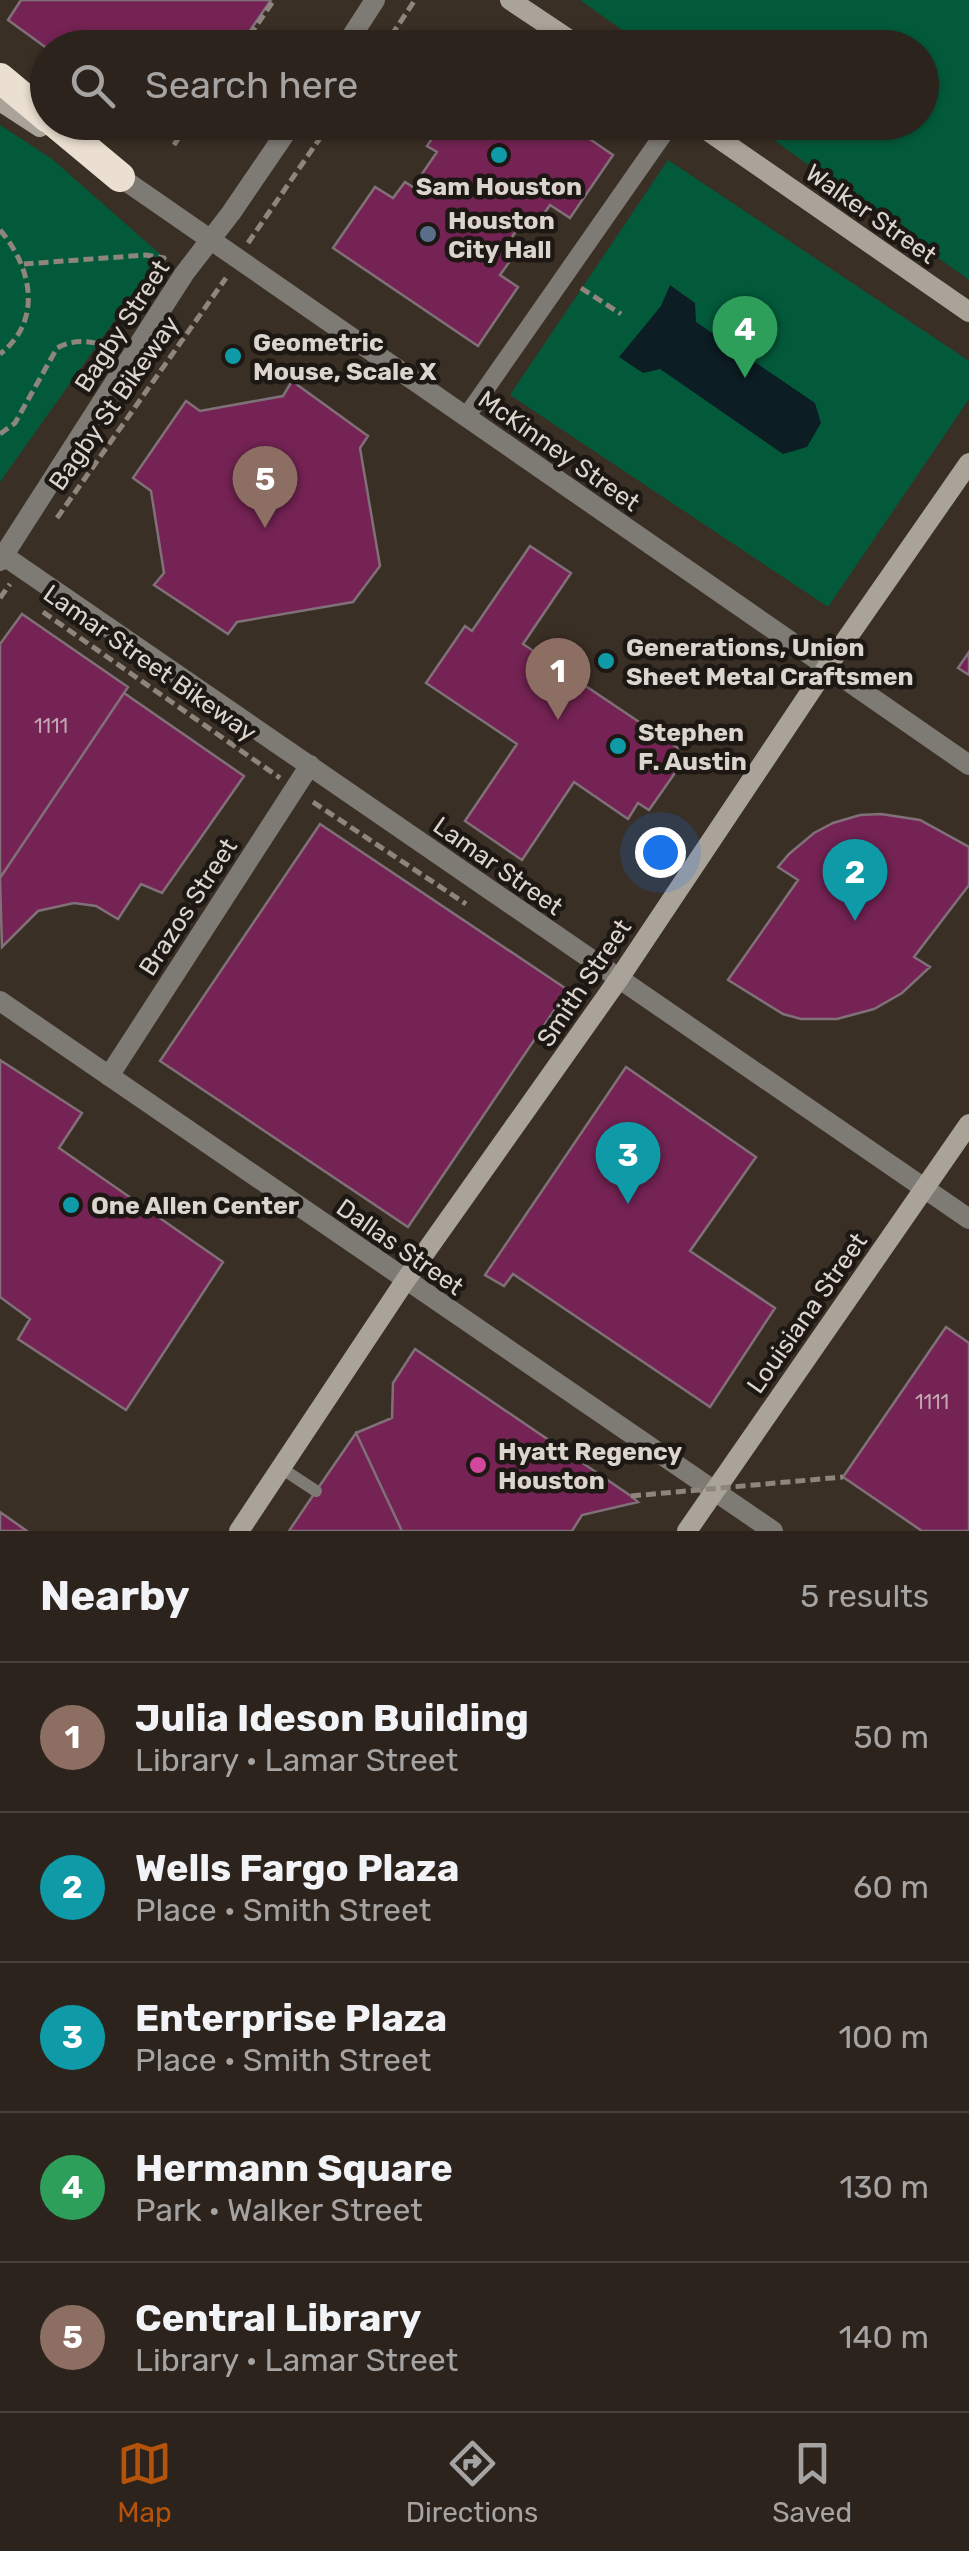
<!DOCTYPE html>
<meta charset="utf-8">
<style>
:root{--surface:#2c231c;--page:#342b25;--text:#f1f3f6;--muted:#a6a4a3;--line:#48403b;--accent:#b45309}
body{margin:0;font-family:Rubik,sans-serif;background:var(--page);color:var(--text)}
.you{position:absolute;left:660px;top:852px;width:35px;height:35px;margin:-25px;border:8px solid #fff;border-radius:50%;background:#1a73e8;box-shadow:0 0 0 15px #1a73e833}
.badge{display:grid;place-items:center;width:65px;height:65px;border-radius:50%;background:var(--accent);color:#fff;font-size:32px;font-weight:700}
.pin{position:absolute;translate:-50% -82px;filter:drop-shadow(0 2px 5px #0008)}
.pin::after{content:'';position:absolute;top:52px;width:35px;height:30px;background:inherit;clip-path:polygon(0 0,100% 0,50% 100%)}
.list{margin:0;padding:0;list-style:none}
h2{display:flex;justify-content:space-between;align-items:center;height:130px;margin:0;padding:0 40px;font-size:42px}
h2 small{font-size:32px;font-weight:400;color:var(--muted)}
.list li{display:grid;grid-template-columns:65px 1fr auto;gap:30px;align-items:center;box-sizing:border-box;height:150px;padding:0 40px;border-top:2px solid var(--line)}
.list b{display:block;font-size:38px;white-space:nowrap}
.list p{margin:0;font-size:32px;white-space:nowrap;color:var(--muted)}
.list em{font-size:32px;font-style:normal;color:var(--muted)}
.icon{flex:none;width:55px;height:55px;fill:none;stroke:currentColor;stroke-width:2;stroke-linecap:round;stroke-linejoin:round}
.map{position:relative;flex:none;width:969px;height:1531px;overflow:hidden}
.search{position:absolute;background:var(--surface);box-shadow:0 2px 8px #0004;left:30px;right:30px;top:30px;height:110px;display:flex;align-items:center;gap:25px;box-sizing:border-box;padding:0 35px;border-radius:55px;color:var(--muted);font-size:38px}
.sheet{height:880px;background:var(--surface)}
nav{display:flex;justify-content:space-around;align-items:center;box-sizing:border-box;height:140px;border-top:2px solid var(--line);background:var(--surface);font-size:28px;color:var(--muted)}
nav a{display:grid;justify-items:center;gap:5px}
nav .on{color:var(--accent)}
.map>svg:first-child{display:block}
.green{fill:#035a3b}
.water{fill:#0c1d23}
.building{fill:#752354;stroke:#807078;stroke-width:2.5}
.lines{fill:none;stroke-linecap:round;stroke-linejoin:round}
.path{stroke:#8e857c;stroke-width:5;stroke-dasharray:10 5;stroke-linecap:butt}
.service{stroke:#7e7a74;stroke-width:12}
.pedestrian{stroke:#7e7a74;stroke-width:18}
.minor{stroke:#7e7a74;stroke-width:20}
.tertiary{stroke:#7e7a74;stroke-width:20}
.secondary{stroke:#aaa399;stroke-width:20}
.motorway{stroke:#eadfd0;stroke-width:30}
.path-bridge{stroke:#8e857c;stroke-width:5;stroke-dasharray:10 5;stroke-linecap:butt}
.culture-dot{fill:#0f9aa8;stroke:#1d1813;stroke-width:4}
.service-dot{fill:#5c6f8a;stroke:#1d1813;stroke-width:4}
.hotel-dot{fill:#d1479c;stroke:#1d1813;stroke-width:4}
.labels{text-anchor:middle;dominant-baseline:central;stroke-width:9;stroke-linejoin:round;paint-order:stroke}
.number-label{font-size:20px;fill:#c2a8b0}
.poi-label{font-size:25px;font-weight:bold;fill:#dcd5ce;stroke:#1d1813;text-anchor:start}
.street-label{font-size:25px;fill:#dcd5ce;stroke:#1d1813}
</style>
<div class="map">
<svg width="969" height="1531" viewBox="0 0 969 1531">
<rect width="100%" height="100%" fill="#3a2f25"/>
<!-- green -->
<path class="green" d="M580 0H969V280L750 123 922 122V48L646 47Z
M0 125 52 159 161 255 0 482Z
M668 160 969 361V399L828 607 510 395Z"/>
<!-- water -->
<path class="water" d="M670 285 695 303 696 322 815 403 821 423 807 447 783 454 660 369 643 373 619 357 661 306Z"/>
<!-- building -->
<path class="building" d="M21 0H271L238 48 48 49 8 20Z
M149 122H184L172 139Z
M430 122H565L613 155 570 218 550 205 539 221 528 214 503 250 513 257 500 275 518 287 478 346 333 248 375 187 393 198 405 182 413 187 437 152 427 146 439 128Z
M292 381 368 436 360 448 380 566 353 602 237 622 228 634 154 585 164 573 151 491 133 478 186 401 200 411 283 396Z
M530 546 571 573 523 644 678 748 668 764 677 770 649 810 638 803 628 819 574 782 522 860 465 821 517 744 426 683 465 626 472 631Z
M22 614 128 687 0 878V644Z
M969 652V675L958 668Z
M124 693 244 776 162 893 141 884 118 919 96 906 74 903 38 911 2 947 0 878Z
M881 814 920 820 969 847V885L914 957 930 967 902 993 874 1009 837 1019H801L783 1014 728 980 798 880 778 867 789 854 814 833 833 823 860 815Z
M320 824 568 990 408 1227 160 1061Z
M0 1060 82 1113 59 1148 223 1262 126 1410 18 1339 30 1319 0 1297Z
M626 1067 756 1157 690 1251 775 1308 710 1407 513 1274 504 1286 485 1275Z
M946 1327 969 1343V1531H922L843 1477Z
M415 1349 631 1496 638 1502 582 1515 572 1531H402L356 1433 392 1418 393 1383Z
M356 1433 402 1531H289L316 1491Z
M0 1512 27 1531H0Z"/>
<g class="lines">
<!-- path -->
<path class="path" d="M241 48 274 0
M383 48 415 0
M174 145 189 122
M0 230C31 266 44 320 0 354
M248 243 331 122
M581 288 621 314
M0 434 15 423 57 348C74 339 87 341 105 345L164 258 146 255 24 264
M57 518 226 278
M0 598 10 584
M43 612 280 778
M313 802 466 904"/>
<!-- service -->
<path class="service" d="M281 1468 316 1491"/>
<!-- pedestrian -->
<path class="pedestrian" d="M466 417 672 122"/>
<!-- minor -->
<path class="minor" d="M109 1076 310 765"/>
<!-- tertiary -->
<path class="tertiary" d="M344 48 375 0
M120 177 969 765
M0 553 969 1219
M0 561 184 274 231 213 293 122
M0 1001 773 1531"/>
<!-- secondary -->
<path class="secondary" d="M510 0 582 48
M0 101 40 127
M695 122 969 312
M239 1531 405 1281 618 980 827 667 969 463
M687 1531 969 1124"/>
<!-- motorway -->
<path class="motorway" d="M0 78 48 118
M54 122 120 177"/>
<!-- path-bridge -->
<path class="path-bridge" d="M242 41 252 48
M631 1496 843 1477"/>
</g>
<!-- markers -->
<g class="culture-dot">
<circle cx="499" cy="155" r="10"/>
<circle cx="233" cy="356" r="10"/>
<circle cx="606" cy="661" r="10"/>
<circle cx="618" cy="746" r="10"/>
<circle cx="71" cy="1205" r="10"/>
</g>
<circle class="service-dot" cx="428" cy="234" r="10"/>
<circle class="hotel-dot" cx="478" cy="1465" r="10"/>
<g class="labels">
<!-- number labels -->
<g class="number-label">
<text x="51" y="726">1111</text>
<text x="932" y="1402">1111</text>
</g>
<!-- poi labels -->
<g class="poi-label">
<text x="499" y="186" text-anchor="middle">Sam Houston</text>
<text x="448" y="220">Houston<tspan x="448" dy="29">City Hall</tspan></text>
<text x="253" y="342">Geometric<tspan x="253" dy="29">Mouse, Scale X</tspan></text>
<text x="626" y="647">Generations, Union<tspan x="626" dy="29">Sheet Metal Craftsmen</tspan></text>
<text x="638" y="732">Stephen<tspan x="638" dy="29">F. Austin</tspan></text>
<text x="91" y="1205">One Allen Center</text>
<text x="498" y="1451">Hyatt Regency<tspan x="498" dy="29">Houston</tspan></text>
</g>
<!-- street labels -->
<g class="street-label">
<text transform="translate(871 214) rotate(35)">Walker Street</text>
<text transform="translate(122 326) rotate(-57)">Bagby Street</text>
<text transform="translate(114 403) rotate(-55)">Bagby St Bikeway</text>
<text transform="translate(559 451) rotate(35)">McKinney Street</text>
<text transform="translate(150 663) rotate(35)">Lamar Street Bikeway</text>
<text transform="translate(498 866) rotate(35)">Lamar Street</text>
<text transform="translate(188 907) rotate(-57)">Brazos Street</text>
<text transform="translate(584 983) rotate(-56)">Smith Street</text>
<text transform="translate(400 1247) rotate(35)">Dallas Street</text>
<text transform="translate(807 1313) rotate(-55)">Louisiana Street</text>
</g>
</g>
</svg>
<div class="you"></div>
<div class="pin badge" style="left:558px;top:720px;background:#8d6e63">1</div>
<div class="pin badge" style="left:855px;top:921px;background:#0f9aa8">2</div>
<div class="pin badge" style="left:628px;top:1204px;background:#0f9aa8">3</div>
<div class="pin badge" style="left:745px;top:378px;background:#2e9e5b">4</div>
<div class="pin badge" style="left:265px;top:528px;background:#8d6e63">5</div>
<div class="search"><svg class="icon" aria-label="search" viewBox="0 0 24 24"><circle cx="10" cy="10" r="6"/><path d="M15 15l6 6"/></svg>Search here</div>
</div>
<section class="sheet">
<h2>Nearby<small>5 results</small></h2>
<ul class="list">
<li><span class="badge" style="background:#8d6e63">1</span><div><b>Julia Ideson Building</b><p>Library · Lamar Street</p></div><em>50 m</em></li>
<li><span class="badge" style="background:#0f9aa8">2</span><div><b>Wells Fargo Plaza</b><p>Place · Smith Street</p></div><em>60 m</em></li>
<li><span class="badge" style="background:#0f9aa8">3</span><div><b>Enterprise Plaza</b><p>Place · Smith Street</p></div><em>100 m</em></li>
<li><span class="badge" style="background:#2e9e5b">4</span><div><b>Hermann Square</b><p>Park · Walker Street</p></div><em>130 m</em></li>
<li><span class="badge" style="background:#8d6e63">5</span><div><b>Central Library</b><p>Library · Lamar Street</p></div><em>140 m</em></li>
</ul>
</section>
<nav>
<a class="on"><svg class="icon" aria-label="map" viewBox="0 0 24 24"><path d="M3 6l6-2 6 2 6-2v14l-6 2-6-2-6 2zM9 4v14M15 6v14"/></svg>Map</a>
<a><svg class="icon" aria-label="directions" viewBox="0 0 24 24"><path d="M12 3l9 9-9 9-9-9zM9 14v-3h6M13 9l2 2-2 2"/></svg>Directions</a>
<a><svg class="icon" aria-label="saved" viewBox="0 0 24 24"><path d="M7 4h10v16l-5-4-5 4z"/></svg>Saved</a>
</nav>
